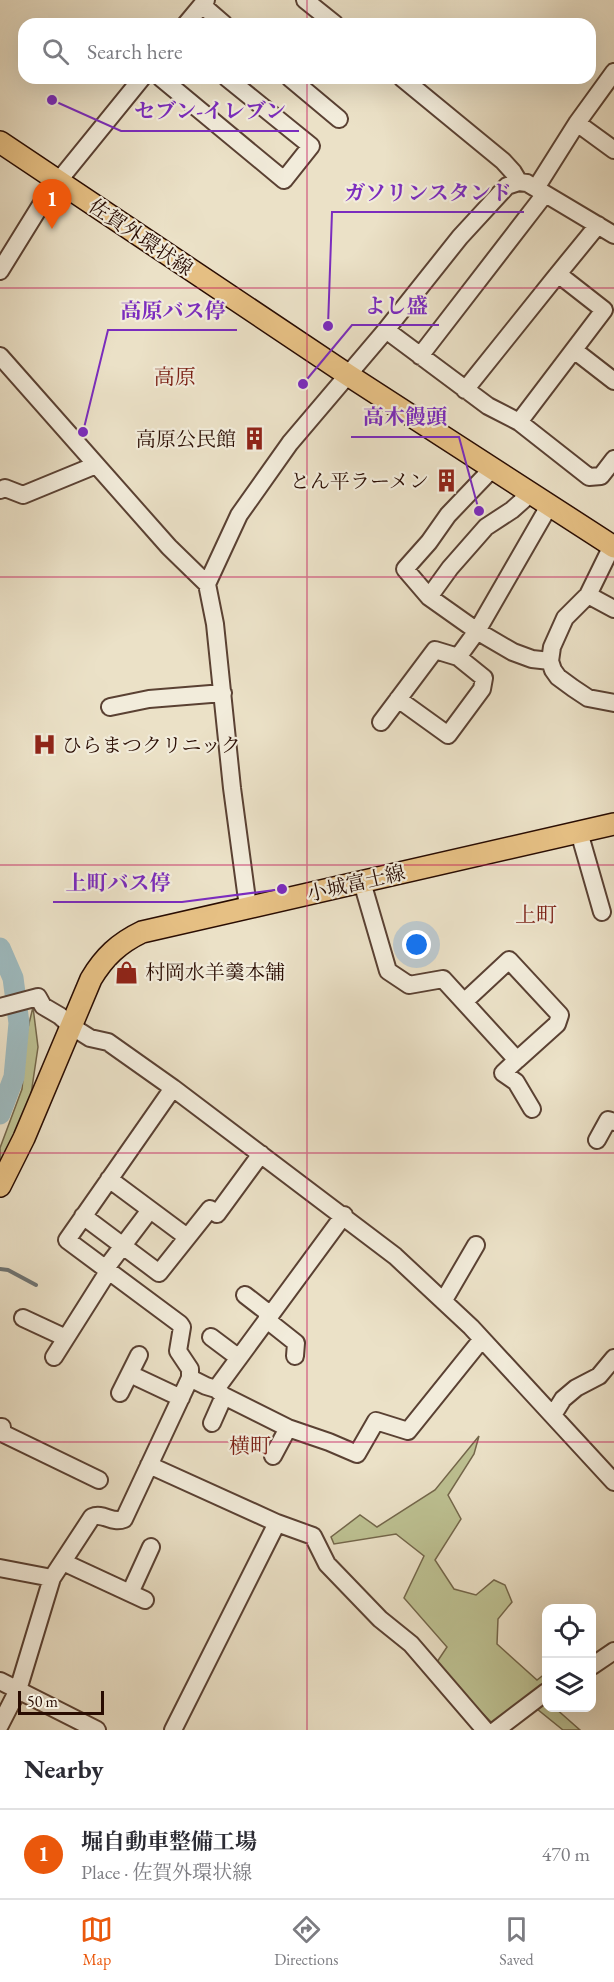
<!DOCTYPE html>
<meta charset="utf-8">
<style>
:root{--surface:#fff;--page:#f7f7f7;--text:#2b2b33;--muted:#7c7c81;--line:#e1e1e2;--accent:#ea580c}
body{margin:0;font-family:"EB Garamond","Noto Serif JP",serif;background:var(--page);color:var(--text)}
.controls{position:absolute;right:18px;bottom:18px;display:grid;overflow:hidden;border-radius:12px;box-shadow:0 6px 24px #0002}
.controls button{width:54px;height:54px;display:grid;place-items:center;padding:0;border:0;border-bottom:2px solid var(--line);background:var(--surface);color:var(--text);font:30px sans-serif}
.scale{position:absolute;left:18px;bottom:15px;width:86px;box-sizing:border-box;padding-left:6px;border:3px solid #290c02;border-top:0;font-size:16px;line-height:21px;white-space:nowrap;color:#290c02;-webkit-text-stroke:4px #f2ecdb;paint-order:stroke}
.you{position:absolute;left:417px;top:945px;width:21px;height:21px;margin:-15px;border:4px solid #fff;border-radius:50%;background:#1a73e8;box-shadow:0 0 0 9px #1a73e833}
.badge{display:grid;place-items:center;width:39px;height:39px;border-radius:50%;background:var(--accent);color:#fff;font-size:20px;font-weight:700}
.pin{position:absolute;translate:-50% -50px;filter:drop-shadow(0 2px 3px #0008)}
.pin::after{content:'';position:absolute;top:32px;width:21px;height:18px;background:inherit;clip-path:polygon(0 0,100% 0,50% 100%)}
.list{margin:0;padding:0;list-style:none}
h2{display:flex;justify-content:space-between;align-items:center;height:78px;margin:0;padding:0 24px;font-size:26px}
h2 small{font-size:20px;font-weight:400;color:var(--muted)}
.list li{display:grid;grid-template-columns:39px 1fr auto;gap:18px;align-items:center;box-sizing:border-box;height:90px;padding:0 24px;border-top:2px solid var(--line)}
.list b{display:block;font-size:22px;white-space:nowrap}
.list p{margin:0;font-size:20px;white-space:nowrap;color:var(--muted)}
.list em{font-size:20px;font-style:normal;color:var(--muted)}
.icon{flex:none;width:33px;height:33px;fill:none;stroke:currentColor;stroke-width:2;stroke-linecap:round;stroke-linejoin:round}
.map{position:relative;flex:none;width:614px;height:1730px;overflow:hidden}
.search{position:absolute;background:var(--surface);box-shadow:0 6px 24px #0002;left:18px;right:18px;top:18px;height:66px;display:flex;align-items:center;gap:15px;box-sizing:border-box;padding:0 21px;border-radius:18px;color:var(--muted);font-size:22px}
.sheet{height:168px;background:var(--surface)}
nav{display:flex;justify-content:space-around;align-items:center;box-sizing:border-box;height:84px;border-top:2px solid var(--line);background:var(--surface);font-size:16px;color:var(--muted)}
nav a{display:grid;justify-items:center;gap:3px}
nav .on{color:var(--accent)}
.map>svg:first-child{display:block}
.green{fill:#bdc192;stroke:#73664a;stroke-width:1.5}
.lines{fill:none;stroke-linecap:round;stroke-linejoin:round}
.stream{stroke:#6f7574;stroke-width:4}
.river{stroke:#9ebbc0;stroke-width:21}
.minor-casing{stroke:#5a4133;stroke-width:20}
.major-casing{stroke:#290c02;stroke-width:24}
.minor{stroke:#f2ecdb;stroke-width:16}
.major{stroke:#e6c084;stroke-width:21}
.grid{fill:none;stroke:#c2185b;stroke-width:1.5;stroke-opacity:0.55}
.labels{text-anchor:middle;dominant-baseline:central;stroke-width:4.5;stroke-linejoin:round;paint-order:stroke}
.street-label{font-size:20px;fill:#290c02;stroke:#f2ecdb}
.poi-label{font-size:20px;fill:#290c02;stroke:#f2ecdb;text-anchor:end}
.neighbourhood-label{font-size:21px;fill:#7a1f14;stroke:#f2ecdb}
.leader{fill:none;stroke:#7b2cbf;stroke-width:2}
.callout-dot{fill:#7b2cbf;stroke:#f2ecdb;stroke-width:2}
.callout-label{font-size:21px;text-anchor:middle;font-weight:bold;fill:#7b2cbf;stroke:#f2ecdb;stroke-width:4.5;stroke-linejoin:round;paint-order:stroke}
</style>
<div class="map">
<svg width="614" height="1730" viewBox="0 0 614 1730">
<rect width="100%" height="100%" fill="#ebe1c7"/>
<filter id="stains"><feTurbulence type="fractalNoise" baseFrequency=".00333" numOctaves="4"/><feColorMatrix values="0 0 0 0 .2 0 0 0 0 .09 0 0 0 0 .02 0 0 0 .5 -.17"/></filter>
<radialGradient id="worn" r=".72"><stop offset=".6" stop-color="#630" stop-opacity="0"/><stop offset="1" stop-color="#630" stop-opacity=".3"/></radialGradient>
<!-- green -->
<path class="green" d="M33 1007 38 1047 30 1101 0 1169V1148L22 1089 27 1032Z
M479 1436 474 1454 448 1495 461 1519 435 1560 454 1589 476 1595 494 1580 505 1585 512 1602 498 1619 497 1644 537 1680 546 1673V1708H555L580 1730H563L527 1701 492 1723 435 1665 447 1647 404 1598 424 1556 396 1534 334 1544 331 1537 360 1515 377 1527 435 1490Z"/>
<g class="lines">
<!-- stream -->
<path class="stream" d="M0 1269 8 1270 36 1285"/>
<!-- river -->
<path class="river" d="M0 948 13 978 19 1023 14 1077 0 1114"/>
<defs>
<path id="minor" d="M305 0 335 24
M202 5 224 24
M186 24 206 0
M161 78 284 180 311 146 227 78
M290 78 339 119
M402 78 503 161 513 172 519 182
M577 123 614 150
M536 188 577 123 614 72
M0 271 47 195 142 78
M386 330 488 406 519 422 589 477 601 476 614 459
M574 350 614 381
M0 356 169 547 207 584 215 624 232 788 248 907
M420 356 545 194
M465 390 558 274
M519 422 604 310 558 274 598 225
M491 470 448 515 429 542 405 569 429 597 477 631 513 652 532 659 550 661
M0 490 5 488 23 495 96 465
M612 546 588 595 565 618 552 647 550 661 553 670 558 677 573 688 588 698 614 703
M207 584 239 515 290 443 386 330 460 237 507 186 519 182 527 183 614 235
M588 595 614 609
M429 597 450 568 486 527 512 510 530 494
M398 699 448 735 482 689 484 678 458 657
M110 707 149 699 223 693
M381 722 435 650 458 657 477 631 549 506
M579 832 602 912
M362 882 388 971 409 985 443 979 517 1060 503 1073 516 1082 532 1109
M464 1002 509 960 560 1015 557 1024 517 1060
M0 1007 38 997 43 1006 60 1016 71 1026 90 1038 108 1042 173 1088 395 1256 471 1327 614 1482
M597 1140 608 1120 614 1122
M109 1179 187 1237
M83 1216 159 1273 210 1209 217 1214 261 1154
M106 1268 150 1210
M245 1295 267 1312V1320L296 1343 295 1356
M444 1300 476 1245
M23 1318 66 1338
M211 1337 239 1358
M54 1357 109 1270
M130 1374 181 1398
M190 1378 206 1386 216 1389 344 1215
M216 1389 224 1396 288 1428 329 1442 357 1454 376 1421 408 1431 482 1339
M120 1393 139 1355
M553 1415 563 1399 576 1388 599 1376 614 1358
M212 1423 224 1396
M0 1427H2V1433L99 1480
M273 1456 288 1428
M149 1465 277 1523 313 1536 327 1564 380 1619 411 1644 485 1730
M63 1562 145 1600
M0 1568 52 1578
M130 1593 151 1547
M592 1666 614 1651
M0 1681 97 1730
M0 1725 18 1690 52 1578 92 1517C103 1512 112 1524 124 1519L190 1378V1369L178 1351 182 1327 180 1324 67 1240 173 1088
M173 1730 277 1523
M496 1730 546 1692"/>
<path id="major" d="M0 142 348 375 614 547
M0 1186 24 1138 91 979C104 957 119 943 142 932L614 824"/>
</defs>
<!-- minor casing -->
<use href="#minor" class="minor-casing"/>
<!-- major casing -->
<use href="#major" class="major-casing"/>
<!-- minor -->
<use href="#minor" class="minor"/>
<!-- major -->
<use href="#major" class="major"/>
</g>
<!-- grid -->
<path class="grid" d="M307 0V24M307 78V1730M0 288H614M0 577H614M0 865H614M0 1153H614M0 1442H614"/>
<!-- icons -->
<defs>
<symbol id="building-bare" viewBox="-9 -9 18 18"><path d="M-4-6H4V6H1V3H-1V6H-4ZM-2.5-4.3h1.7v1.8h-1.7ZM.8-4.3h1.7v1.8H.8ZM-2.5-1h1.7V.8h-1.7ZM.8-1h1.7V.8H.8Z" fill="#8f2418" stroke="#f2ecdb" stroke-width="2.5" paint-order="stroke"/></symbol>
<symbol id="hospital-bare" viewBox="-9 -9 18 18"><path d="M-5-5h3v3.5h4V-5h3V5h-3V1.5h-4V5h-3Z" fill="#8f2418" stroke="#f2ecdb" stroke-width="2.5" paint-order="stroke"/></symbol>
<symbol id="shop-bare" viewBox="-9 -9 18 18"><path d="M-5-2.5h2.3a2.7 3.5 0 0 1 5.4 0H5L5.5 6h-11ZM-1.5-2.5h3a1.5 2.3 0 0 0-3 0Z" fill="#8f2418" stroke="#f2ecdb" stroke-width="2.5" paint-order="stroke"/></symbol>
</defs>
<g fill-rule="evenodd">
<use href="#building-bare" x="238" y="422" width="33" height="33"/>
<use href="#building-bare" x="430" y="464" width="33" height="33"/>
<use href="#hospital-bare" x="28" y="728" width="33" height="33"/>
<use href="#shop-bare" x="110" y="956" width="33" height="33"/>
</g>
<g class="labels">
<!-- street labels -->
<g class="street-label">
<text transform="translate(141 237) rotate(34)">佐賀外環状線</text>
<text transform="translate(356 883) rotate(-13)">小城富士線</text>
</g>
<!-- poi labels -->
<g class="poi-label">
<text x="236" y="439">高原公民館</text>
<text x="429" y="481">とん平ラーメン</text>
<text x="62" y="745" text-anchor="start">ひらまつクリニック</text>
<text x="145" y="972" text-anchor="start">村岡水羊羹本舗</text>
</g>
<!-- neighbourhood labels -->
<g class="neighbourhood-label">
<text x="175" y="376">高原</text>
<text x="536" y="914">上町</text>
<text x="250" y="1445">横町</text>
</g>
</g>
<!-- callouts -->
<path class="leader" d="M52 100L121 131H299M328 326L332 212H524M303 384L352 325H439M83 432L108 330H237M479 511L459 437H351M282 889L182 902H53"/>
<g class="callout-dot">
<circle cx="52" cy="100" r="6"/>
<circle cx="328" cy="326" r="6"/>
<circle cx="303" cy="384" r="6"/>
<circle cx="83" cy="432" r="6"/>
<circle cx="479" cy="511" r="6"/>
<circle cx="282" cy="889" r="6"/>
</g>
<g class="callout-label">
<text x="210" y="118">セブン-イレブン</text>
<text x="428" y="200">ガソリンスタンド</text>
<text x="396" y="313">よし盛</text>
<text x="173" y="318">高原バス停</text>
<text x="405" y="424">高木饅頭</text>
<text x="118" y="890">上町バス停</text>
</g>
<rect width="100%" height="100%" filter="url(#stains)"/>
<rect width="100%" height="100%" fill="url(#worn)"/>
</svg>
<div class="controls">
<button><svg class="icon" aria-label="locate" viewBox="0 0 24 24"><circle cx="12" cy="12" r="6"/><path d="M12 2v4M12 18v4M2 12h4M18 12h4"/></svg></button>
<button><svg class="icon" aria-label="layers" viewBox="0 0 24 24"><path d="M12 4l9 5-9 5-9-5zM3 14l9 5 9-5"/></svg></button>
</div>
<div class="scale">50 m</div>
<div class="you"></div>
<div class="pin badge" style="left:52px;top:229px">1</div>
<div class="search"><svg class="icon" aria-label="search" viewBox="0 0 24 24"><circle cx="10" cy="10" r="6"/><path d="M15 15l6 6"/></svg>Search here</div>
</div>
<section class="sheet">
<h2>Nearby<small></small></h2>
<ul class="list">
<li><span class="badge">1</span><div><b>堀自動車整備工場</b><p>Place · 佐賀外環状線</p></div><em>470 m</em></li>
</ul>
</section>
<nav>
<a class="on"><svg class="icon" aria-label="map" viewBox="0 0 24 24"><path d="M3 6l6-2 6 2 6-2v14l-6 2-6-2-6 2zM9 4v14M15 6v14"/></svg>Map</a>
<a><svg class="icon" aria-label="directions" viewBox="0 0 24 24"><path d="M12 3l9 9-9 9-9-9zM9 14v-3h6M13 9l2 2-2 2"/></svg>Directions</a>
<a><svg class="icon" aria-label="saved" viewBox="0 0 24 24"><path d="M7 4h10v16l-5-4-5 4z"/></svg>Saved</a>
</nav>
